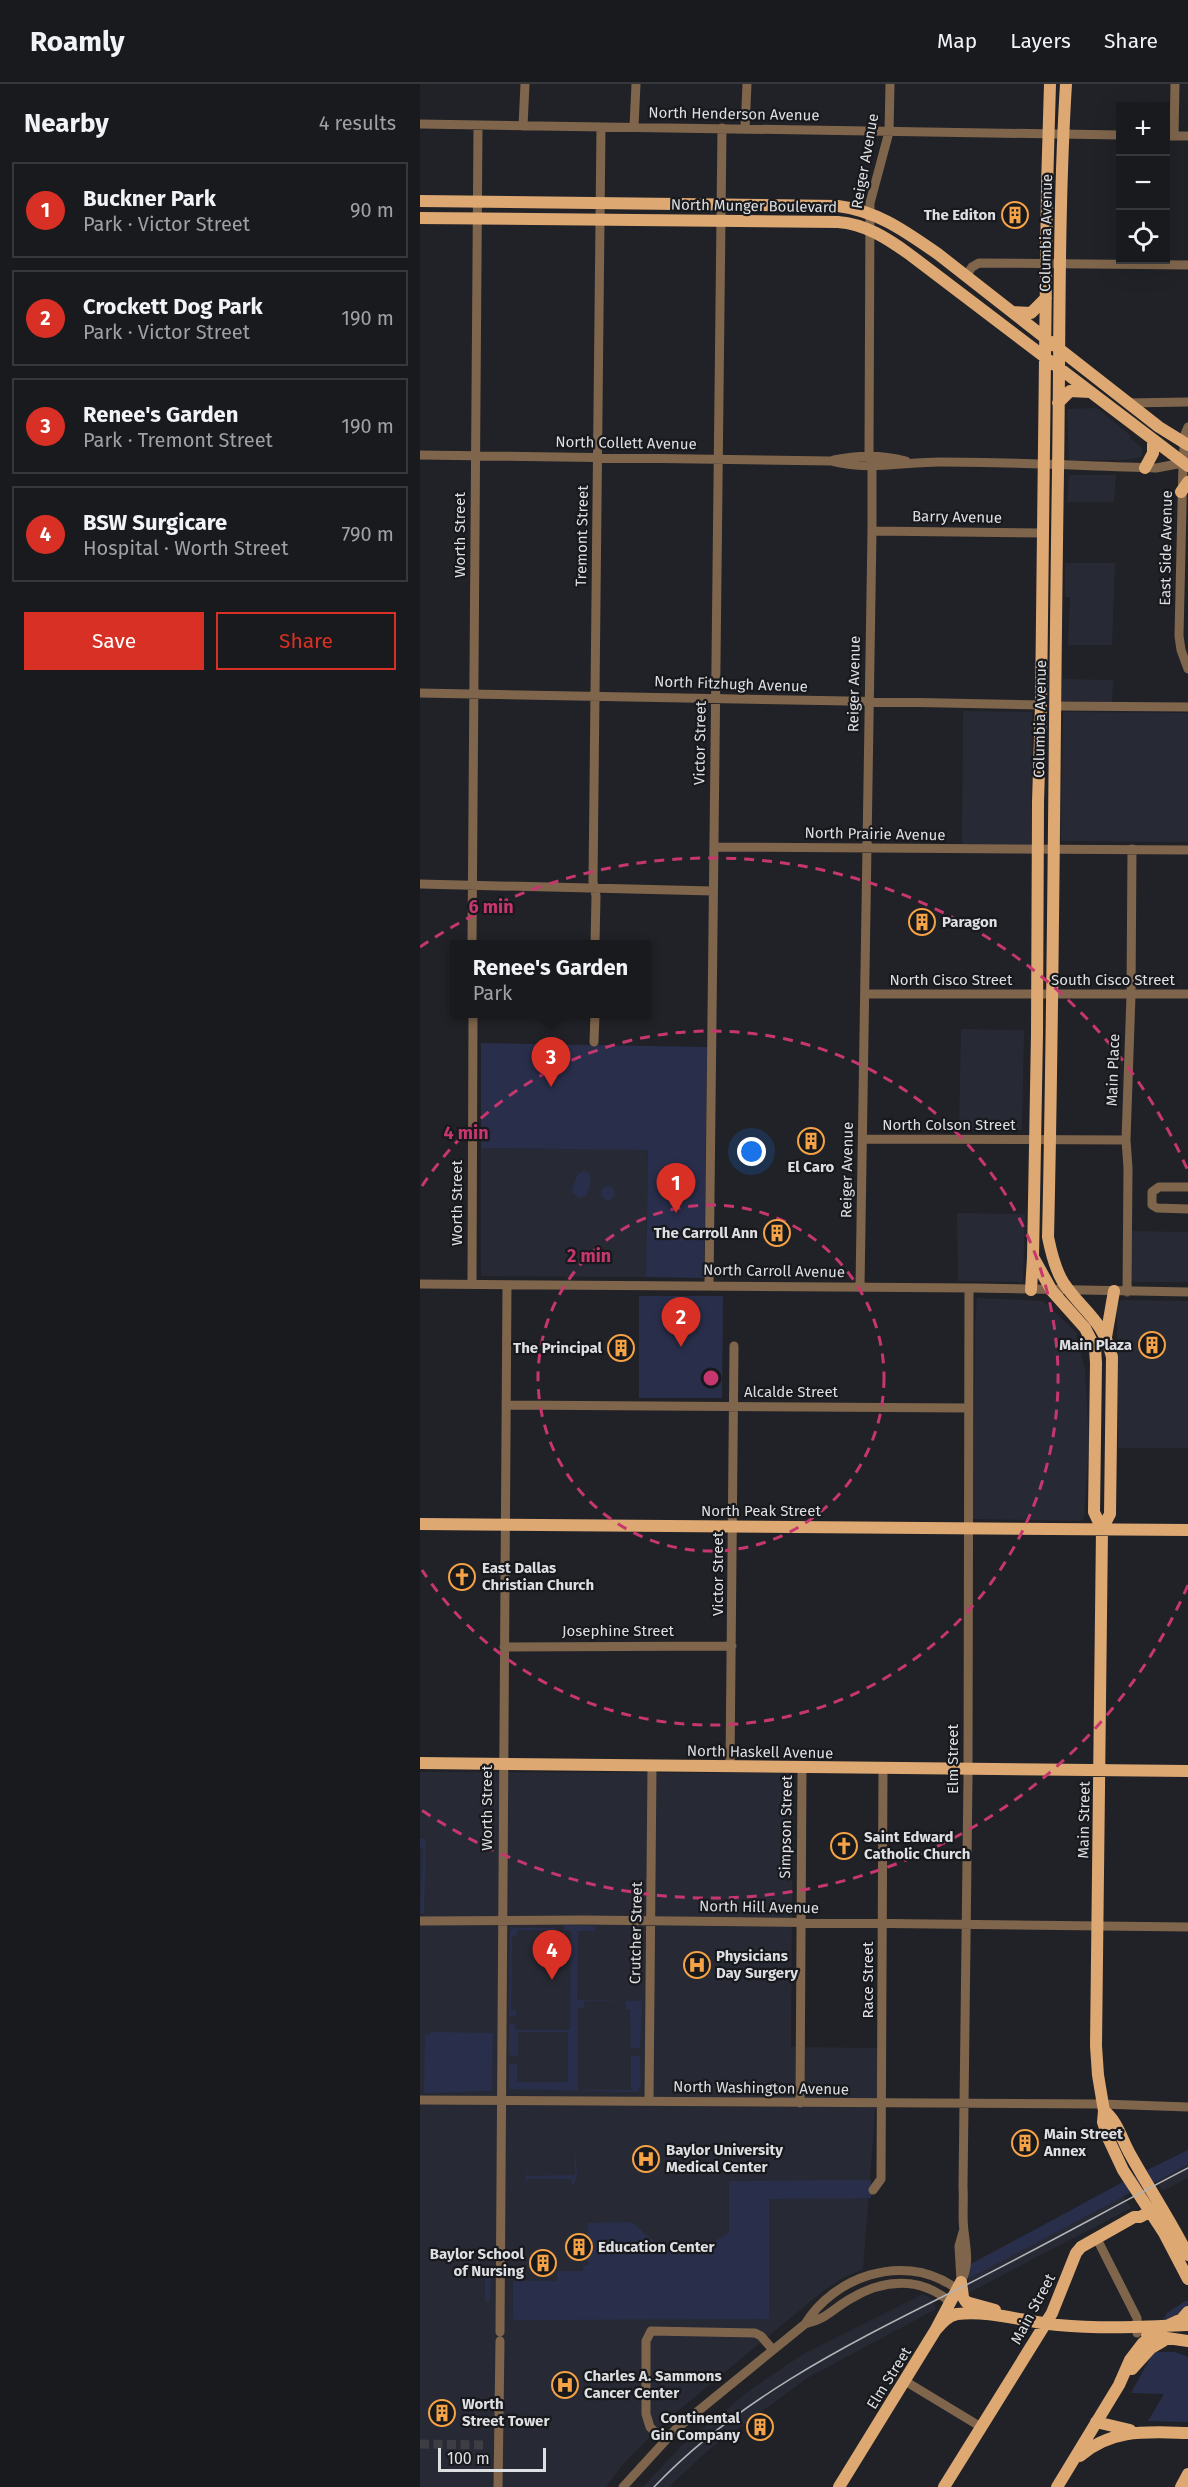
<!DOCTYPE html>
<meta charset="utf-8">
<style>
:root{--surface:#191a1d;--page:#26272a;--text:#f1f3f6;--muted:#9fa1a4;--line:#37383b;--accent:#d93025}
body{margin:0;font-family:"Fira Sans",sans-serif;background:var(--page);color:var(--text)}
.controls{position:absolute;right:18px;top:18px;display:grid;overflow:hidden;border-radius:0px;box-shadow:0 6px 24px #0002}
.controls button{width:54px;height:54px;display:grid;place-items:center;padding:0;border:0;border-bottom:2px solid var(--line);background:var(--surface);color:var(--text);font:30px sans-serif}
.scale{position:absolute;left:18px;bottom:15px;width:108px;box-sizing:border-box;padding-left:6px;border:3px solid #dedfe2;border-top:0;font-size:16px;line-height:21px;white-space:nowrap;color:#dedfe2;-webkit-text-stroke:4px #18191d;paint-order:stroke}
.you{position:absolute;left:332px;top:1068px;width:21px;height:21px;margin:-15px;border:4px solid #fff;border-radius:50%;background:#1a73e8;box-shadow:0 0 0 9px #1a73e833}
.badge{display:grid;place-items:center;width:39px;height:39px;border-radius:50%;background:var(--accent);color:#fff;font-size:20px;font-weight:700}
.pin{position:absolute;translate:-50% -50px;filter:drop-shadow(0 2px 3px #0008)}
.pin::after{content:'';position:absolute;top:32px;width:21px;height:18px;background:inherit;clip-path:polygon(0 0,100% 0,50% 100%)}
.popup{position:absolute;left:30px;top:856px;width:201px;height:78px;box-sizing:border-box;display:grid;place-content:center;border-radius:0px;background:var(--surface);filter:drop-shadow(0 2px 4px #0005);font-size:20px;white-space:nowrap;color:var(--muted)}
.popup b{font-size:22px;color:var(--text)}
.popup::after{content:'';position:absolute;left:50%;top:100%;margin-left:-12px;border:12px solid transparent;border-top-color:var(--surface)}
.list{margin:0;padding:0;list-style:none}
h2{display:flex;justify-content:space-between;align-items:center;height:78px;margin:0;padding:0 24px;font-size:26px}
h2 small{font-size:20px;font-weight:400;color:var(--muted)}
.list li{display:grid;grid-template-columns:39px 1fr auto;gap:18px;align-items:center;box-sizing:border-box;height:96px;margin:0 12px 12px;padding:0 12px;border:2px solid var(--line);border-radius:0px}
.list b{display:block;font-size:22px;white-space:nowrap}
.list p{margin:0;font-size:20px;white-space:nowrap;color:var(--muted)}
.list em{font-size:20px;font-style:normal;color:var(--muted)}
.actions{display:flex;gap:12px;padding:18px 24px}
.actions a{flex:1;padding:14px 0;border:2px solid var(--accent);border-radius:0px;text-align:center;font-size:21px;color:var(--accent)}
.actions .main{background:var(--accent);color:#fff}
.icon{flex:none;width:33px;height:33px;fill:none;stroke:currentColor;stroke-width:2;stroke-linecap:round;stroke-linejoin:round}
.map{position:relative;flex:none;width:768px;height:2403px;overflow:hidden}
header{display:flex;align-items:center;gap:36px;box-sizing:border-box;height:84px;padding:0 30px;background:var(--surface);border-bottom:2px solid var(--line)}
header strong{font-size:28px}
nav{display:flex;gap:33px;margin-inline-start:auto;font-size:21px}
main{display:flex}
aside{flex:1;background:var(--surface)}
.map>svg:first-child{display:block}
.built{fill:#272a34}
.green{fill:#292f4b}
.lines{fill:none;stroke-linecap:round;stroke-linejoin:round}
.minor-tunnel{stroke:#3d3e43;stroke-width:9;stroke-dasharray:9 4.5;stroke-linecap:butt}
.minor{stroke:#7f654c;stroke-width:9}
.major{stroke:#dea873;stroke-width:12}
.tram{stroke:#b2b3b6;stroke-width:1.5}
.ring{fill:none;stroke:#c6366f;stroke-width:3;stroke-dasharray:10 8}
.labels{text-anchor:middle;dominant-baseline:central;stroke-width:4.5;stroke-linejoin:round;paint-order:stroke}
.street-label{font-size:15px;fill:#dedfe2;stroke:#18191d}
.poi-label{font-size:15px;font-weight:bold;fill:#dedfe2;stroke:#18191d;text-anchor:start}
.centre{fill:#c6366f;stroke:#18191d;stroke-width:3}
.ring-label{font-size:18px;text-anchor:middle;font-weight:bold;fill:#c6366f;stroke:#18191d;stroke-width:4.5;stroke-linejoin:round;paint-order:stroke}
</style>
<header>
<strong>Roamly</strong>
<nav><a>Map</a><a>Layers</a><a>Share</a></nav>
</header>
<main>
<aside>
<h2>Nearby<small>4 results</small></h2>
<ul class="list">
<li><span class="badge">1</span><div><b>Buckner Park</b><p>Park · Victor Street</p></div><em>90 m</em></li>
<li><span class="badge">2</span><div><b>Crockett Dog Park</b><p>Park · Victor Street</p></div><em>190 m</em></li>
<li><span class="badge">3</span><div><b>Renee's Garden</b><p>Park · Tremont Street</p></div><em>190 m</em></li>
<li><span class="badge">4</span><div><b>BSW Surgicare</b><p>Hospital · Worth Street</p></div><em>790 m</em></li>
</ul>
<div class="actions"><a class="main">Save</a><a>Share</a></div>
</aside>
<div class="map">
<svg width="768" height="2403" viewBox="0 0 768 2403">
<rect width="100%" height="100%" fill="#212227"/>
<!-- built -->
<path class="built" d="M677 324 711 352 710 354 722 364V373L704 376H649L647 325Z
M649 391H696L694 418H647Z
M645 479H695L692 561H648L650 513H645Z
M642 595 693 596 692 618 641 617Z
M543 627 612 628 611 761 542 760Z
M643 628 768 629V758L641 757Z
M541 945 604 946 602 1046 539 1045Z
M61 1064 228 1065 226 1193 61 1192Z
M537 1129 605 1130 603 1198 538 1197Z
M710 1147 768 1148V1198H711Z
M557 1214 623 1217 656 1248 665 1286 669 1358 664 1434 660 1437 553 1435 555 1240Z
M701 1216 768 1217V1364H698L697 1222Z
M0 1688 373 1689 371 1963 460 1964 443 2185 423 2194 403 2207 253 2331 202 2381 186 2403H0Z
M768 2077V2094L742 2107 735 2095Z
M703 2111 711 2124 548 2209V2195Z
M503 2210 512 2215 516 2225 389 2293 287 2367 249 2403H223L261 2362 329 2307 383 2270Z"/>
<!-- green -->
<path class="green" d="M61 959 287 963 284 1194 226 1193 228 1066 61 1064Z
M164 1087 169 1089 171 1096 167 1111 160 1114 153 1110 152 1105 158 1090Z
M181 1109a7 7 0 1 1 14 0a7 7 0 1 1-14 0Z
M219 1212H303L302 1314H219Z
M0 1755H6L4 1829H0L3 1764 0 1763Z
M144 1841 173 1842 175 1844V1847H158L157 1916 222 1917 220 1964H211L210 1925H206V1917H164V1924H158V2006H211V1972H220L221 2001 217 2008 89 2005V1980H97V1998H148V1948H98V1972L89 1971V1940H95L96 1946H150L151 1847 144 1846Z
M93 1844H135V1846H98L97 1852H92L91 1926H96V1932H89L90 1847Z
M10 1948 73 1949 72 2007 4 2009 5 1951H10Z
M155 2064 157 2092 154 2100H152L151 2095H108L106 2101V2085L107 2092 155 2091Z
M768 2066V2080L732 2100 729 2096 709 2106 710 2109 548 2195 549 2181 703 2098Z
M451 2096V2114L349 2115V2235L93 2236V2197H137V2187H163V2181H168V2139L212 2138 239 2162 284 2164 309 2148V2097Z
M65 2188H71L70 2217H65Z
M765 2217H768C768 2230 758 2231 748 2236L744 2235 747 2229Z
M737 2268H755L768 2273V2338L728 2337 744 2310 711 2309 733 2269Z"/>
<g class="lines">
<!-- minor-tunnel -->
<path class="minor-tunnel" d="M0 2360 67 2361"/>
<!-- minor -->
<path class="minor" d="M0 40 700 51
M103 42 105 0
M214 43 216 0
M325 45 327 0
M746 52H768
M754 52 755 0
M546 192 552 183 559 179 768 181
M707 319 768 318
M768 343 765 350 763 379 759 552 761 566 768 585
M0 371 411 377C447 387 484 378 520 378 592 378 664 382 736 384L763 379
M414 376C437 371 463 371 486 377
M452 447 623 449
M0 609C207 612 414 617 621 621
M635 622 768 623
M294 763 768 766
M0 800 293 807
M52 860 58 41
M175 860 176 812 173 798 181 43
M445 910H768
M174 958 175 930
M443 1055 706 1056
M768 1103H739L732 1108V1121L737 1124 768 1125
M0 1200 554 1204 768 1208
M52 1200 53 930
M289 1201 302 44
M440 1203 452 447V386L449 368 450 119 469 48 470 0
M707 1208 708 1084 706 1056 711 911 712 765
M86 1321 548 1324
M84 1563 312 1562
M310 1682 314 1262
M0 1837 163 1836 768 1843
M0 2016 682 2020 768 2023
M229 2017 232 1682
M380 2019 382 1684
M453 2106 461 2095 463 1684
M676 2153 717 2234V2249
M541 2197 539 2162 543 2148
M541 2198C550 2181 546 2165 544 2147 542 2133 544 2118 543 2103L548 1694 549 1204
M385 2240C408 2234 411 2226 430 2215 463 2195 500 2192 530 2218
M80 2248 87 1201
M485 2297 561 2343
M244 2357 230 2343 226 2330V2257L231 2247 335 2249 341 2252 353 2266
M78 2403 80 2257
M203 2403 256 2345 385 2240C414 2193 481 2169 531 2201"/>
<!-- major -->
<path class="major" d="M630 0 627 103 621 621 618 718 617 950 613 1173 632 1207 665 1244 675 1264 676 1279 674 1428 682 1445 676 1962 678 1991 684 2027 683 2038 689 2056 703 2086 744 2149 768 2195
M646 0C638 129 640 259 638 388 634 643 634 898 628 1153 631 1168 635 1185 643 1198 662 1227 683 1235 692 1273L690 1430 682 1445
M0 117 418 122C458 127 486 148 518 170L739 343 768 361
M0 134 418 138C445 140 467 154 489 170L768 382
M592 228 611 229 626 214
M638 319 650 307 670 308
M725 384 733 369V356
M761 408 768 398
M611 1206 613 1174
M686 1253 694 1207
M0 1440 768 1446
M0 1679 768 1687
M684 2027C697 2036 702 2056 710 2070 729 2104 750 2136 768 2171
M541 2198 543 2213 546 2218 575 2226
M749 2241 762 2235 768 2228
M515 2247C521 2240 527 2232 537 2230 570 2226 605 2238 638 2241 682 2245 724 2243 768 2241
M727 2251 768 2257
M712 2285 731 2264 743 2257
M676 2338 710 2346
M660 2372C692 2344 728 2348 768 2349
M419 2403 515 2247 541 2198
M524 2403 632 2229 656 2169 661 2163 714 2133H720L731 2127
M637 2403 699 2301 710 2276 723 2259 733 2253
M761 2403 768 2390"/>
<!-- tram -->
<path class="tram" d="M234 2403C316 2317 420 2264 526 2211 607 2171 687 2126 768 2084"/>
</g>
<!-- distance rings -->
<g class="ring">
<circle cx="291" cy="1294" r="173"/>
<path d="M2 1102A347 347 0 1 1 2 1486"/>
<path d="M768 1501A520 520 0 0 1 0 1725M0 863A520 520 0 0 1 768 1087"/>
</g>
<!-- icons -->
<defs>
<symbol id="building-ring" viewBox="-11 -11 22 22"><circle r="9.5" fill="#18191d" stroke="#f5a346" stroke-width="1.5"/><path d="M-4-6H4V6H1V3H-1V6H-4ZM-2.5-4.3h1.7v1.8h-1.7ZM.8-4.3h1.7v1.8H.8ZM-2.5-1h1.7V.8h-1.7ZM.8-1h1.7V.8H.8Z" fill="#f5a346"/></symbol>
<symbol id="church-ring" viewBox="-11 -11 22 22"><circle r="9.5" fill="#18191d" stroke="#f5a346" stroke-width="1.5"/><path d="M-1.2-6h2.4v3.5h3.3v2.4h-3.3V6h-2.4V-.1h-3.3v-2.4h3.3Z" fill="#f5a346"/></symbol>
<symbol id="hospital-ring" viewBox="-11 -11 22 22"><circle r="9.5" fill="#18191d" stroke="#f5a346" stroke-width="1.5"/><path d="M-5-5h3v3.5h4V-5h3V5h-3V1.5h-4V5h-3Z" fill="#f5a346"/></symbol>
</defs>
<g fill-rule="evenodd">
<use href="#building-ring" x="580" y="116" width="30" height="30"/>
<use href="#building-ring" x="487" y="823" width="30" height="30"/>
<use href="#building-ring" x="376" y="1042" width="30" height="30"/>
<use href="#building-ring" x="342" y="1134" width="30" height="30"/>
<use href="#building-ring" x="717" y="1246" width="30" height="30"/>
<use href="#building-ring" x="186" y="1249" width="30" height="30"/>
<use href="#church-ring" x="27" y="1478" width="30" height="30"/>
<use href="#church-ring" x="409" y="1747" width="30" height="30"/>
<use href="#hospital-ring" x="262" y="1866" width="30" height="30"/>
<use href="#building-ring" x="590" y="2044" width="30" height="30"/>
<use href="#hospital-ring" x="211" y="2060" width="30" height="30"/>
<use href="#building-ring" x="144" y="2148" width="30" height="30"/>
<use href="#building-ring" x="108" y="2164" width="30" height="30"/>
<use href="#hospital-ring" x="130" y="2286" width="30" height="30"/>
<use href="#building-ring" x="7" y="2314" width="30" height="30"/>
<use href="#building-ring" x="325" y="2328" width="30" height="30"/>
</g>
<g class="labels">
<!-- street labels -->
<g class="street-label">
<text transform="translate(314 30) rotate(1)">North Henderson Avenue</text>
<text transform="translate(445 77) rotate(-80)">Reiger Avenue</text>
<text transform="translate(334 122) rotate(1)">North Munger Boulevard</text>
<text transform="translate(626 149) rotate(-89)">Columbia Avenue</text>
<text transform="translate(206 359) rotate(1)">North Collett Avenue</text>
<text transform="translate(537 433) rotate(1)">Barry Avenue</text>
<text transform="translate(40 451) rotate(-90)">Worth Street</text>
<text transform="translate(162 452) rotate(-89)">Tremont Street</text>
<text transform="translate(746 464) rotate(-89)">East Side Avenue</text>
<text transform="translate(311 600) rotate(2)">North Fitzhugh Avenue</text>
<text transform="translate(434 600) rotate(-89)">Reiger Avenue</text>
<text transform="translate(620 635) rotate(-89)">Columbia Avenue</text>
<text transform="translate(280 659) rotate(-89)">Victor Street</text>
<text transform="translate(455 750) rotate(1)">North Prairie Avenue</text>
<text x="531" y="896">North Cisco Street</text>
<text x="693" y="896">South Cisco Street</text>
<text transform="translate(693 986) rotate(-88)">Main Place</text>
<text x="529" y="1041">North Colson Street</text>
<text transform="translate(427 1086) rotate(-89)">Reiger Avenue</text>
<text transform="translate(37 1119) rotate(-90)">Worth Street</text>
<text transform="translate(354 1187) rotate(1)">North Carroll Avenue</text>
<text x="371" y="1308">Alcalde Street</text>
<text x="341" y="1427">North Peak Street</text>
<text transform="translate(298 1490) rotate(-90)">Victor Street</text>
<text x="198" y="1547">Josephine Street</text>
<text transform="translate(340 1668) rotate(1)">North Haskell Avenue</text>
<text transform="translate(533 1675) rotate(-90)">Elm Street</text>
<text transform="translate(67 1724) rotate(-90)">Worth Street</text>
<text transform="translate(664 1736) rotate(-89)">Main Street</text>
<text transform="translate(366 1743) rotate(-89)">Simpson Street</text>
<text transform="translate(339 1823) rotate(1)">North Hill Avenue</text>
<text transform="translate(216 1849) rotate(-89)">Crutcher Street</text>
<text transform="translate(448 1896) rotate(-90)">Race Street</text>
<text transform="translate(341 2004) rotate(1)">North Washington Avenue</text>
<text transform="translate(613 2225) rotate(-62)">Main Street</text>
<text transform="translate(469 2294) rotate(-58)">Elm Street</text>
</g>
<!-- poi labels -->
<g class="poi-label">
<text x="576" y="131" text-anchor="end">The Editon</text>
<text x="522" y="838">Paragon</text>
<text x="391" y="1083" text-anchor="middle">El Caro</text>
<text x="338" y="1149" text-anchor="end">The Carroll Ann</text>
<text x="712" y="1261" text-anchor="end">Main Plaza</text>
<text x="182" y="1264" text-anchor="end">The Principal</text>
<text x="62" y="1484">East Dallas<tspan x="62" dy="17">Christian Church</tspan></text>
<text x="444" y="1753">Saint Edward<tspan x="444" dy="17">Catholic Church</tspan></text>
<text x="296" y="1872">Physicians<tspan x="296" dy="17">Day Surgery</tspan></text>
<text x="624" y="2050">Main Street<tspan x="624" dy="17">Annex</tspan></text>
<text x="246" y="2066">Baylor University<tspan x="246" dy="17">Medical Center</tspan></text>
<text x="178" y="2163">Education Center</text>
<text x="104" y="2170" text-anchor="end">Baylor School<tspan x="104" dy="17">of Nursing</tspan></text>
<text x="164" y="2292">Charles A. Sammons<tspan x="164" dy="17">Cancer Center</tspan></text>
<text x="42" y="2320">Worth<tspan x="42" dy="17">Street Tower</tspan></text>
<text x="320" y="2334" text-anchor="end">Continental<tspan x="320" dy="17">Gin Company</tspan></text>
</g>
</g>
<circle cx="291" cy="1294" r="9" class="centre"/>
<g class="ring-label">
<text x="71" y="829">6 min</text>
<text x="46" y="1055">4 min</text>
<text x="169" y="1178">2 min</text>
</g>
</svg>
<div class="controls">
<button>+</button>
<button>−</button>
<button><svg class="icon" aria-label="locate" viewBox="0 0 24 24"><circle cx="12" cy="12" r="6"/><path d="M12 2v4M12 18v4M2 12h4M18 12h4"/></svg></button>
</div>
<div class="scale">100 m</div>
<div class="you"></div>
<div class="pin badge" style="left:256px;top:1129px">1</div>
<div class="pin badge" style="left:261px;top:1263px">2</div>
<div class="pin badge" style="left:131px;top:1003px">3</div>
<div class="popup"><b>Renee's Garden</b>Park</div>
<div class="pin badge" style="left:132px;top:1896px">4</div>
</div>
</main>
